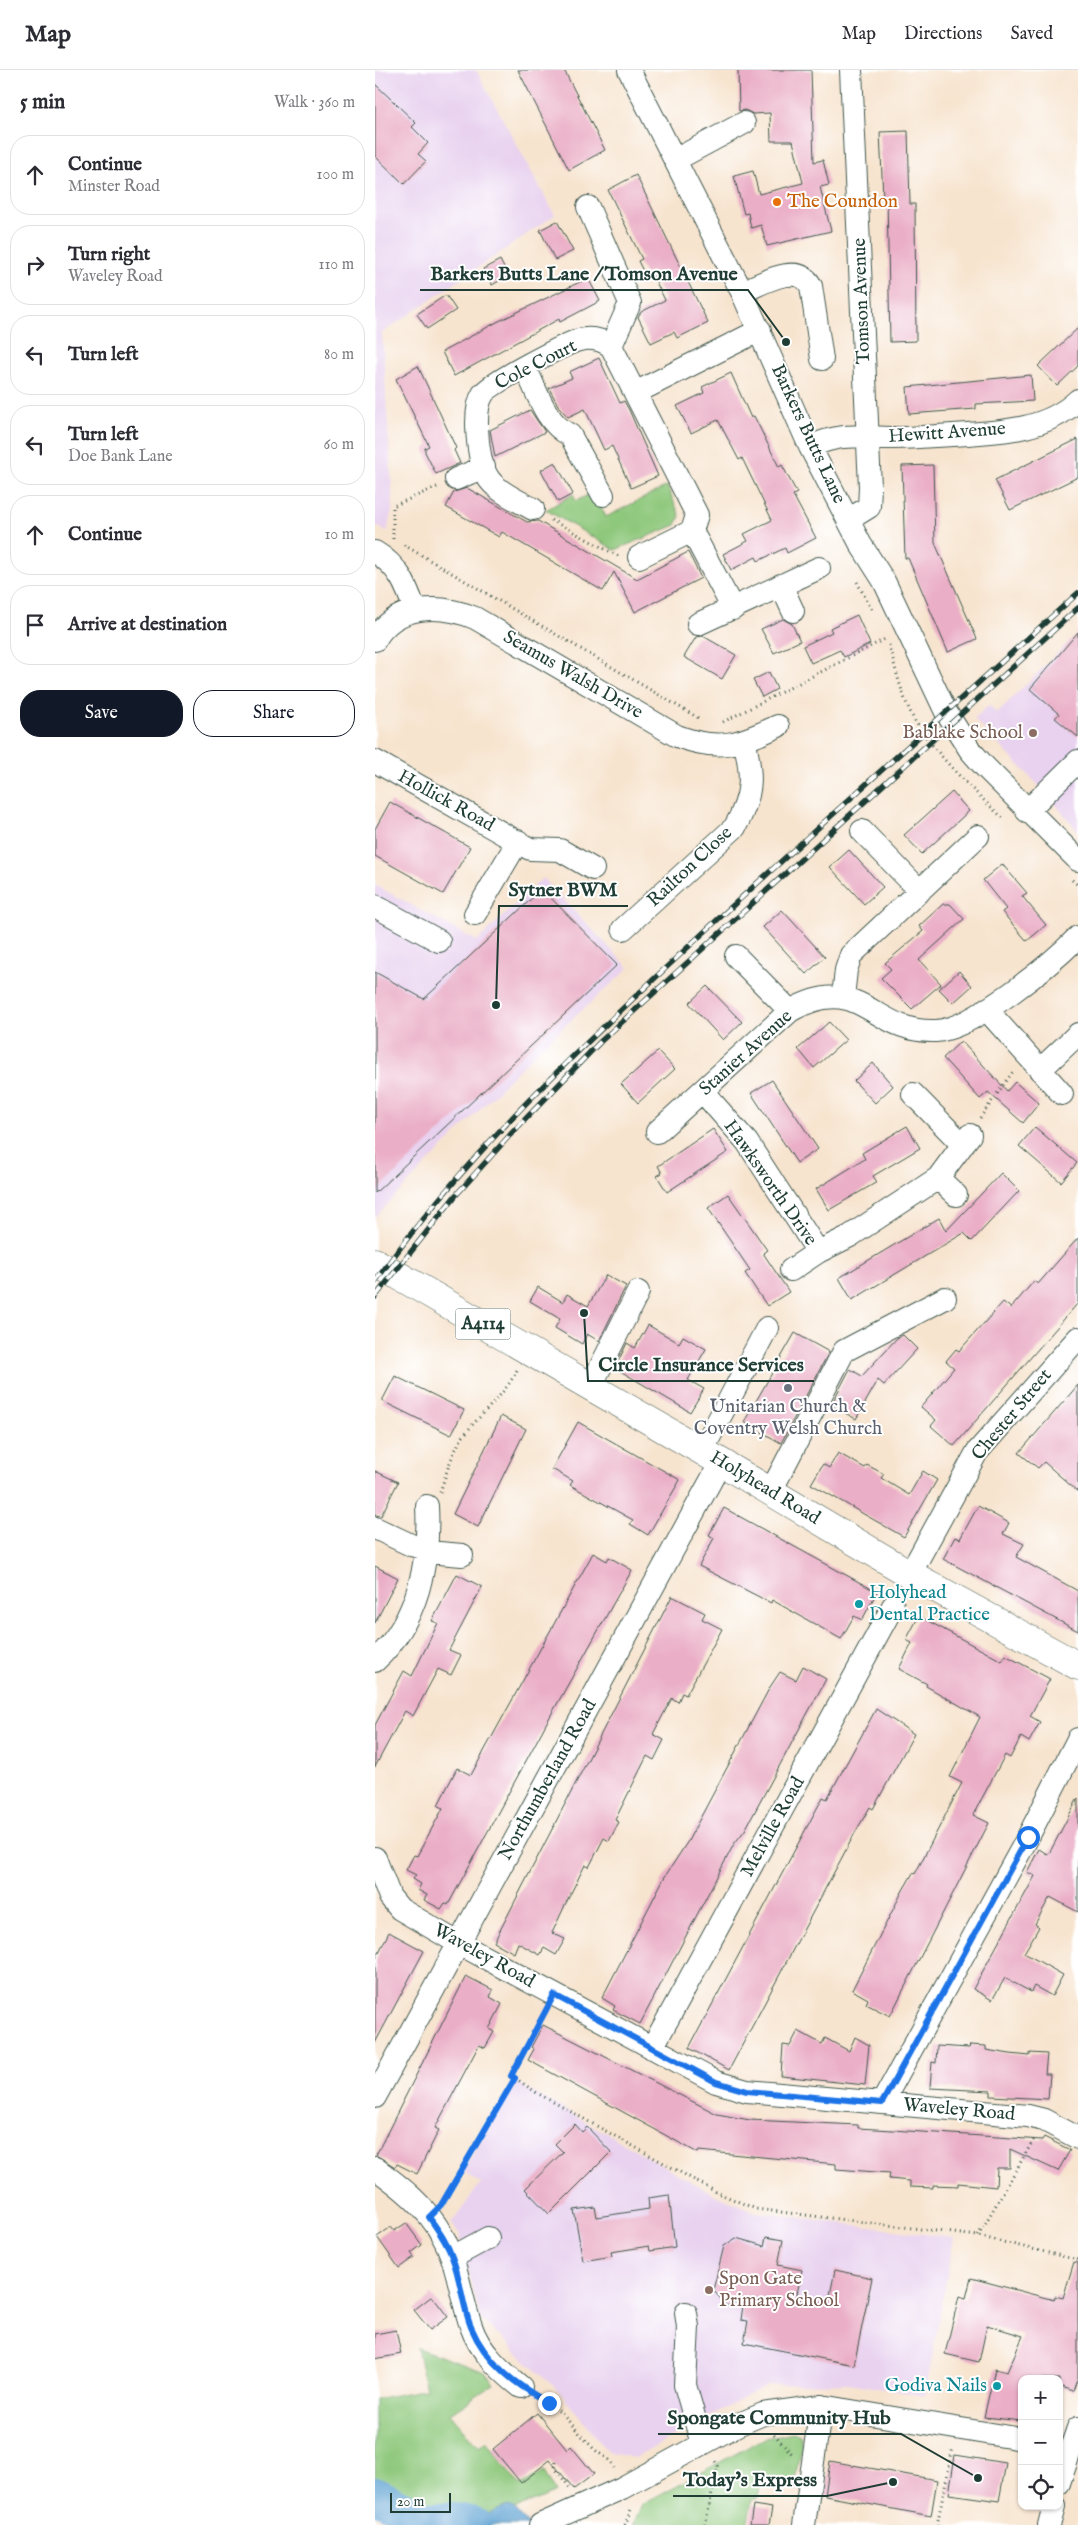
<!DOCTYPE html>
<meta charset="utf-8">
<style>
:root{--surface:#fff;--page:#f2f2f3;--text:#2b2b33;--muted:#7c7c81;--line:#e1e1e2;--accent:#111827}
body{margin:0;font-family:"IM FELL English",serif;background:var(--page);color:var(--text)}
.controls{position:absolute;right:15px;bottom:15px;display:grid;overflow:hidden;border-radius:10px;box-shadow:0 1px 4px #0004}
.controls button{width:45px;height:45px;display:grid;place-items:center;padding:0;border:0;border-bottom:1px solid var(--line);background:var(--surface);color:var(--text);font:25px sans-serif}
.scale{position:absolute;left:15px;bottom:12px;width:61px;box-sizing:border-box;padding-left:5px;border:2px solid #1f3d34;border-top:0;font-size:14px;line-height:18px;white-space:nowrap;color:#1f3d34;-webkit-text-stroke:4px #fff;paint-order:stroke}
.stop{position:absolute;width:15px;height:15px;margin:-11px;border:4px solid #1a73e8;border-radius:50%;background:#fff}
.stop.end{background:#1a73e8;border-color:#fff;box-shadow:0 1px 5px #0008}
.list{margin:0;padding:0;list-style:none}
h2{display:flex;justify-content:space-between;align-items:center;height:65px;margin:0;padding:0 20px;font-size:21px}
h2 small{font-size:16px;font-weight:400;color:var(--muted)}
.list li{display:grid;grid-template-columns:32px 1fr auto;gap:15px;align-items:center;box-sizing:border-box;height:80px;margin:0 10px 10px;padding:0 10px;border:1px solid var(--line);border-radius:20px}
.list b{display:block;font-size:19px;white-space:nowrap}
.list p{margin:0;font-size:16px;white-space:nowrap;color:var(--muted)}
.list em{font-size:16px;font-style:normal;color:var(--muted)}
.actions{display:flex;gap:10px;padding:15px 20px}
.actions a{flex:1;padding:11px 0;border:1px solid var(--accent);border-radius:20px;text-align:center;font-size:18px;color:var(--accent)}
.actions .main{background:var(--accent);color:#fff}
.icon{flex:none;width:28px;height:28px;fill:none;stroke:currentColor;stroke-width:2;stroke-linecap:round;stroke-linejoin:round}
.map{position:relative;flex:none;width:703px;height:2455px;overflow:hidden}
header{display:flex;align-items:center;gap:30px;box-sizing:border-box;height:70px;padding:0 25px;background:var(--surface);border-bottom:1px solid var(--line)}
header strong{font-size:24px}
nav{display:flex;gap:28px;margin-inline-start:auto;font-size:18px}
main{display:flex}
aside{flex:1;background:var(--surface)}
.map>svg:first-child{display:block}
.built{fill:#e8d2ef}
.green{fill:#8ec87c;stroke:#568258}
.water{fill:#5ca0d1;stroke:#3e6e82}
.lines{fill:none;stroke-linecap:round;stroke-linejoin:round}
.river{stroke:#5ca0d1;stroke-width:36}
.building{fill:#eaaec6}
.minor-casing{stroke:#3f564b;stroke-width:24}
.highway-casing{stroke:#3f564b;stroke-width:29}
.path{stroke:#3f564b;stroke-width:3;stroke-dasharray:1 4;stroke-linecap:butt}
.minor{stroke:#fff;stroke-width:22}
.highway{stroke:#fff;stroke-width:28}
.rail-casing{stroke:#1f3d34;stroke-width:5.5}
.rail{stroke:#fff;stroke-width:4;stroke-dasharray:11;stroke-linecap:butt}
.route{stroke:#1a73e8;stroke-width:6}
.food-dot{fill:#e8710a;stroke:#fff;stroke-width:2}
.education-dot{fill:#8d6e63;stroke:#fff;stroke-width:2}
.worship-dot{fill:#6b7280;stroke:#fff;stroke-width:2}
.culture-dot{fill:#0f9aa8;stroke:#fff;stroke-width:2}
.labels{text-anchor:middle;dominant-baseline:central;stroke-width:4;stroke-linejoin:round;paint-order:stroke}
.shield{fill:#fff;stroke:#627771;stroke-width:1}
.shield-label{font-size:18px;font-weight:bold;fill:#1f3d34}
.food-label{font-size:19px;fill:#c56008;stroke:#fff;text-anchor:start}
.street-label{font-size:19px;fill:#1f3d34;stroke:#fff}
.education-label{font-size:19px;fill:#785e54;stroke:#fff;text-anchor:end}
.worship-label{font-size:19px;fill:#5b616d;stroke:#fff}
.culture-label{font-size:19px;fill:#0d838f;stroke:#fff;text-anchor:start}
.leader{fill:none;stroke:#1f3d34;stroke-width:2}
.callout-dot{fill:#1f3d34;stroke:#fff;stroke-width:2}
.callout-label{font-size:20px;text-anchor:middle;font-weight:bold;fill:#1f3d34;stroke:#fff;stroke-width:4;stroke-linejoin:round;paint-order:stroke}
</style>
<header>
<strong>Map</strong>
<nav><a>Map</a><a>Directions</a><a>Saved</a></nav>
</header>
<main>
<aside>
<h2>5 min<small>Walk · 360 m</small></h2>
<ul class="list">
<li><svg class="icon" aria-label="ahead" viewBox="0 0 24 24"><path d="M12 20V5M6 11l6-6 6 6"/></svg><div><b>Continue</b><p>Minster Road</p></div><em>100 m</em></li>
<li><svg class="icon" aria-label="right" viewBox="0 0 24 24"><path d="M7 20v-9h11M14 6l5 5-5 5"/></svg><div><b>Turn right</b><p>Waveley Road</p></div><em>110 m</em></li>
<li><svg class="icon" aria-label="left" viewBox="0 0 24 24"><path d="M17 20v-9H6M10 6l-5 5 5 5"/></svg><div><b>Turn left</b></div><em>80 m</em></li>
<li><svg class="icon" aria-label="left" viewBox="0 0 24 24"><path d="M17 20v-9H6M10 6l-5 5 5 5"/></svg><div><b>Turn left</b><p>Doe Bank Lane</p></div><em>60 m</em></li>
<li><svg class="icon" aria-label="ahead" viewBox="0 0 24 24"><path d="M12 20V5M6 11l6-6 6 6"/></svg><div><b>Continue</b></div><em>10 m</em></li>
<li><svg class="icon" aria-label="arrive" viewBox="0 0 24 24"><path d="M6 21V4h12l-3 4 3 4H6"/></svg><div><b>Arrive at destination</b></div></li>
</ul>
<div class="actions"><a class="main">Save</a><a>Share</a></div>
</aside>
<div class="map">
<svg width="703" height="2455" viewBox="0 0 703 2455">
<rect width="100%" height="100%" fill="#fff"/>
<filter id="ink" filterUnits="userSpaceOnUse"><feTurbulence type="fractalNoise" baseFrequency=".02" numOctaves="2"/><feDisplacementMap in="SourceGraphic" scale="10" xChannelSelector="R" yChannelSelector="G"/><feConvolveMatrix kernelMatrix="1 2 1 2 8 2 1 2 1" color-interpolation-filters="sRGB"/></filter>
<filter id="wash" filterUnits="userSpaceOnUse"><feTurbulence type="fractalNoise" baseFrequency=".0096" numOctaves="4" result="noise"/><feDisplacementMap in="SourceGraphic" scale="20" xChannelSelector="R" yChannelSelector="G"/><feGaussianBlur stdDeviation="1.12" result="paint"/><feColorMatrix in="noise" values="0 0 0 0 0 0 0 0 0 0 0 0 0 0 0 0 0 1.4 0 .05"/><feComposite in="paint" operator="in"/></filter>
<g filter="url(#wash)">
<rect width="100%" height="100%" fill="#f7e4cf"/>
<!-- built -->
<path class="built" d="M0 0H101L180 145 7 263 18 436 12 462 0 455Z
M703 563V761L671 723 599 649 614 635 622 643Z
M168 808 254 898 162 981 0 1147V815L102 871Z
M141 2012 340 2125 381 2142 579 2168 550 2326 473 2313 392 2315 260 2388 234 2383 186 2323 105 2248 85 2165 76 2154 106 2113 88 2101Z"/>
<!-- green -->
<path class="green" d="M292 416 305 446 301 455 240 480 171 440 198 424 201 431 219 422 231 447Z
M42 2278 110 2302 119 2314 75 2343 104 2377 111 2371 145 2416 169 2401 181 2422 105 2454 43 2436 0 2407V2329L51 2319Z
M418 2362 425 2365 427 2374 421 2411 387 2406 383 2428 377 2430 372 2455H258L267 2434 390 2368Z"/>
<!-- water -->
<path class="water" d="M132 2436 138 2438 154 2455H37L42 2441 96 2447 116 2443Z"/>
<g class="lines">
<!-- river -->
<path class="river" d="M0 2425 52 2450H79L99 2455"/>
</g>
<g id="blocks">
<!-- building -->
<path class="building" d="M143 0H189L230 80 194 100Z
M363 0H436L439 92 448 90 454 115 445 117 456 161 392 176 386 155 376 158 373 143 369 144 359 106 378 101 384 124 428 113 418 71H396L395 43 378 44 370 40 364 41Z
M0 14 41 53 37 57 53 73 43 84 51 91 29 114 0 86Z
M533 61 535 134H540L541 271 515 272 512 128H508L505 62Z
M261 105 333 253 302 268 299 262 276 273 263 247 266 242 290 230 276 202 270 205 263 191 267 189 233 120Z
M182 151 198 181 180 190 165 160Z
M125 190 133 206 117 215 108 199Z
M213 208 225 231 185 252 184 249 79 306 67 282 122 252Z
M71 225 81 240 52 259 42 244Z
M703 258V296L682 316 663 296Z
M224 288 245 333 249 331 254 340 283 406 256 418 237 376 229 380 210 339 193 347 184 337 174 318 197 308 194 302Z
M43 296 81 378 79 380 85 393 61 404 50 382V378L54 376 21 309Z
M356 303 376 348 379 346 404 397 407 395 422 423 418 425 441 468 412 483 410 478 383 491 381 487 356 500 348 484 373 471 369 464 397 450 367 388 364 390 343 350 316 363 302 336 329 323 327 317Z
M656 305 658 331 601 334V339L534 344 532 317Z
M155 340 170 362 120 387 115 360Z
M703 369V407L635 440 620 410Z
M180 392 198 424 183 432 166 400Z
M558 395 560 473 602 569 573 582 533 488H530L527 396Z
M92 418 152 452 163 451 262 509 313 482 326 508 260 542 239 502 228 521 127 462 124 467 71 437 79 422Z
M482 545 495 574 469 587 465 580 436 593 428 576 457 562 455 558Z
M408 549 417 554 425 571 399 583 386 559Z
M703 562V667L680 648 684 644 655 619Z
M328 566 361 585 347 609 309 587 321 567Z
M394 602 402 619 387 627 378 610Z
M577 722 594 741 547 784 529 765Z
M15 732 95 777 68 824 0 786V759Z
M474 780 508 817 489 834 455 797Z
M627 794 652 823 647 826 671 855 652 871 627 842 631 839 608 810Z
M167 819 242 895 0 1123V902L49 929Z
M568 834H575L589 849 544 890 566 914 537 939 506 908 516 899 510 893 548 861 544 856Z
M407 840 450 887 431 904 388 857Z
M584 901 597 916 578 933 564 919Z
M332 916 367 952 348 970 314 933Z
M454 952 471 970 439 998 423 979Z
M586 971 632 1021 640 1012 664 1033 648 1053 613 1022 605 1029 568 988Z
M283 981 300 999 263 1033 246 1014Z
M498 993 518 1016 500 1033 479 1011Z
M397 1010 443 1079 422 1093 376 1023Z
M532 1056 545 1078 498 1106 502 1112 454 1140 441 1119 490 1089 487 1083Z
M660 1057 702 1093 686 1112 644 1076Z
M338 1059 353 1082 292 1122 282 1106 287 1103 283 1096Z
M626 1103 644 1121 597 1171 589 1163 477 1230 464 1208 564 1148 571 1161Z
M353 1124 392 1180 388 1183 414 1222 392 1236 370 1203 375 1200 333 1138Z
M703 1168V1233L579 1376 556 1356 561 1350 546 1337 579 1298 571 1291 581 1279 584 1281 628 1232 636 1238 659 1211 663 1214Z
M231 1205 251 1216 224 1271 212 1264 207 1274 180 1258 185 1249 155 1231 163 1217 188 1232 192 1224 213 1236Z
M273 1255 304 1273 308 1266 331 1279 313 1310 329 1319 315 1342 240 1298 252 1273 260 1278Z
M420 1263 454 1282 406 1373 369 1352Z
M528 1265 542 1279 509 1315 503 1310 481 1349 456 1335 475 1299 487 1306 522 1268Z
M20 1306 89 1340 76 1365 7 1331Z
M703 1315V1422L669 1392 663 1398 644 1383Z
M126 1346 151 1359 103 1457 78 1444Z
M203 1352 305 1410 273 1465 255 1454 258 1450 195 1415 198 1411 177 1399Z
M463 1383 490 1398 492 1395 509 1404 506 1408 534 1425 548 1401 562 1410 529 1467 436 1414 448 1394 454 1398Z
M0 1401 23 1412 6 1446 0 1445Z
M603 1436 634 1453 628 1464 649 1474 641 1487 703 1521V1561L568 1489 580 1467 585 1469Z
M349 1438 502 1522 487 1550 479 1546 466 1569 397 1530 396 1533 324 1496 339 1468 334 1465Z
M218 1483 232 1491 234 1487 257 1500 172 1652 73 1835 70 1833 66 1839 49 1830 52 1825 43 1820 46 1814 38 1809 41 1805 31 1800 39 1785 42 1786 68 1738 63 1735 82 1698 96 1705Z
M0 1496 23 1508 0 1553Z
M82 1504 107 1517 74 1580 86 1585 76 1605 63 1599 38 1646 30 1641 0 1697V1655L29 1601 37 1606 63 1553 57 1551Z
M297 1526 330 1543 327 1549 347 1559 311 1625 307 1623 303 1632 297 1628 278 1664 289 1670 279 1690 272 1686 240 1750 244 1752 234 1771 229 1768 214 1797 210 1795 191 1833 177 1863 190 1869 181 1885 169 1878 165 1885 143 1873 139 1883 119 1872Z
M544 1546 627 1591 630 1585 675 1609 655 1646 665 1652 654 1672 646 1667 635 1688 630 1685 598 1745 614 1753 515 1946 491 1934 493 1929 477 1920 528 1820 538 1803 540 1804 587 1713 575 1707 605 1647 551 1616 552 1614 524 1599 537 1573 531 1570Z
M428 1596 451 1609 370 1760 359 1774 265 1954 238 1940 240 1936 227 1928 289 1808 313 1771 395 1617 405 1602 421 1610Z
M501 1639 539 1664 498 1739 495 1737 481 1761 354 2000 314 1978 448 1727 452 1729Z
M703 1728V1842L675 1827 660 1854 664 1857 649 1883 688 1905 677 1926 659 1916 656 1922 630 1908 617 1930 598 1919 660 1806 652 1802 664 1779 672 1784 675 1782Z
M14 1862 49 1881 0 1973V1890Z
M91 1906 118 1920 115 1927 127 1934 114 1959 119 1962 110 1978 104 1975 60 2058 64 2060 42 2104 22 2094 20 2097 1 2085Z
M168 1955 342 2044 375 2050 483 2055V2058L517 2060 667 2070 669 2067 695 2080 683 2101 635 2079V2098H622L621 2117 583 2113V2116L558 2115V2118L535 2117V2111L514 2109 515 2103 461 2099V2094L324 2081 323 2083 153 1990 159 1979 156 1977Z
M423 1961 447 1974 450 1968 474 1981 480 1967 494 1975 490 2015 406 2006 408 1975 415 1976Z
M595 1975 611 1976V1980L635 1984 655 1986V1983L672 1984 670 2004H675L673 2029 616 2026V2021L555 2018 557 1992 561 1993 562 1976 594 1978Z
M200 2054 207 2062 212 2057 236 2082 174 2144 150 2119 188 2082 180 2074Z
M294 2125 300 2177 275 2181 274 2176 236 2182 237 2186 208 2191 199 2140 220 2137 222 2147 274 2139 273 2128Z
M31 2153 47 2175 36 2183 39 2187 24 2198 2 2167 16 2157 19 2161Z
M391 2167 408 2170 403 2195 427 2200 421 2229 453 2235 460 2200 497 2208 479 2295 369 2273 373 2251 366 2250 369 2228 352 2236 338 2220 349 2176 361 2168 389 2176Z
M699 2192 703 2193V2307L698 2321 684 2316V2309H647V2351L609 2347 620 2299 632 2302 648 2266 612 2255 604 2292 570 2284 584 2226 591 2228 596 2208 679 2230 680 2226 688 2228Z
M57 2226 73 2247 55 2260 39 2240Z
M21 2260 26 2284 0 2289V2264Z
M162 2343 192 2380 196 2376 219 2404 199 2419 175 2390 146 2413 118 2379Z
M580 2385 631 2393 624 2431 574 2424Z
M455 2391 562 2410 556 2446 450 2426Z
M378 2435 397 2438 394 2455H375Z"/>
</g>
</g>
<g filter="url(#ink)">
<use href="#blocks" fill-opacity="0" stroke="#3f564b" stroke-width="1"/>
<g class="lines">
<defs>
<path id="minor" d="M254 0 367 222 435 377 486 475 509 511 571 642 595 680 610 697 703 790
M300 90 369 53
M213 137 255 233 236 276
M367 222C386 214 423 191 436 216L447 289
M150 297C162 321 170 353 195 365L228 425
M260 323 385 260
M435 377C468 361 486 368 520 368 539 368 559 366 577 365 620 362 670 362 703 330
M81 409 109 397
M158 439C144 431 120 421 112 406 103 390 97 341 108 324 115 313 190 274 204 270 216 267 227 270 236 276L322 445 317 461 358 539
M473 450 494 437 495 417 476 0
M0 482C24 496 31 515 40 540
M264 487 317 461
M406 515 418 541
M323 554 444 498
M0 570C21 533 66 534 100 548L302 666C344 682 364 674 403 656
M0 691 155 779 185 780 218 799
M652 741 703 691
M487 761 545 821
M0 836 64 871
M100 844 143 771
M248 859 360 757C378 725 378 706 369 670
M361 886 415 941
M468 927 471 900 476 885 603 766
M611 939 687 1024
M665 1000 703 964
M328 1022 372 1072 443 1182
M538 1024 588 1075
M282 1062 415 941C487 900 496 964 561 961 598 959 676 894 703 867
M563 1108 581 1125
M416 1200 443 1182 475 1166 563 1108 595 1065
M216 1316 263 1222
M327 1381 392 1258
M396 1421 469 1281 570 1228
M0 1458 36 1475 53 1479
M53 1482 87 1485
M535 1504 602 1382 703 1268
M0 1591C43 1551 55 1492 52 1436
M0 1788 15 1827 25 1839 83 1873 341 2012 372 2021 653 2046 669 2050 703 2068
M277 1978 518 1536
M0 2027 346 1392
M507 2033 653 1767 703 1669
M0 2098C25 2116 52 2137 67 2165 83 2193 85 2225 96 2256 104 2281 126 2301 146 2317
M78 2187 113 2168
M311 2243 313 2257 310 2315 327 2374
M684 2413 703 2358
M165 2455 247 2418 362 2355 388 2344 446 2336 647 2369
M429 2455 446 2336
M674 2455 679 2436"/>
<path id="highway" d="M0 1192 327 1381 535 1504 703 1596"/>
</defs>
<!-- minor casing -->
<use href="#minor" class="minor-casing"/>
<!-- highway casing -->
<use href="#highway" class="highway-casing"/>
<!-- path -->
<path class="path" d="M176 450 245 487
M18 469V436L62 417
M29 475 325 649
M482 512 498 542
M514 575C521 600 527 628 540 651 558 681 601 724 628 748
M348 652 512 568
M697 810 703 815
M605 1048 639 1000
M65 1422C72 1402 77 1381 90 1364 107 1342 130 1325 142 1300
M140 2008 162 2023 343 2123 381 2139 603 2166 703 2190
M68 2132 140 2008 136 2006 169 1943
M603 2166 659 2069
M163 2326C186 2339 199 2358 217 2377 224 2385 235 2387 239 2398
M399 2364 418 2385
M181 2391 180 2398 195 2418
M250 2455 257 2437
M330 2455 343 2396 340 2391
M562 2455 578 2377"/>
<!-- minor -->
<use href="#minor" class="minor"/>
<!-- highway -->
<use href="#highway" class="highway"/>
<defs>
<path id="rail" d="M0 1212C92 1082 209 974 325 866 450 750 577 637 703 523
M0 1227 81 1125 135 1065 226 971 703 538"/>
</defs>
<!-- rail casing -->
<use href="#rail" class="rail-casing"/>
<!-- rail -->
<use href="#rail" class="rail"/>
</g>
</g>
<g class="lines" filter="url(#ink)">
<!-- route -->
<path class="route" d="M174 2333C141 2315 111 2293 96 2257 87 2235 86 2209 77 2187 72 2172 63 2160 54 2147L66 2135 140 2008 136 2006 179 1925 341 2012 372 2021 507 2033 653 1767"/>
</g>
<!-- markers -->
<circle class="food-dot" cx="402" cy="132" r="5"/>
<g class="education-dot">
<circle cx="658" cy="663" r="5"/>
<circle cx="334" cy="2220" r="5"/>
</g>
<circle class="worship-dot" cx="413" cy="1318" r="5"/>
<g class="culture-dot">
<circle cx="484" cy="1534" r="5"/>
<circle cx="622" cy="2316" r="5"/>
</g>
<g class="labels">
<!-- shield labels -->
<rect class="shield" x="80.5" y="1238.5" width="55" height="31" rx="4"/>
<g class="shield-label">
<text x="108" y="1254">A4114</text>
</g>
<!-- food labels -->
<g class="food-label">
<text x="412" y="132">The Coundon</text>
</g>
<!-- street labels -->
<g class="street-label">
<text transform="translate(487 231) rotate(-92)">Tomson Avenue</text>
<text transform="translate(161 295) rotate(-27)">Cole Court</text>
<text transform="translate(572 363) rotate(-4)">Hewitt Avenue</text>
<text transform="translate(433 364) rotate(65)">Barkers Butts Lane</text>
<text transform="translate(198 605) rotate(30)">Seamus Walsh Drive</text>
<text transform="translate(71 731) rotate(29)">Hollick Road</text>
<text transform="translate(315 797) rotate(-43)">Railton Close</text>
<text transform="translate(371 983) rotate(-42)">Stanier Avenue</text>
<text transform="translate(395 1113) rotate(55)">Hawksworth Drive</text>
<text transform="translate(637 1345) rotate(-50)">Chester Street</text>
<text transform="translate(390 1418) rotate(31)">Holyhead Road</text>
<text transform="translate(173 1710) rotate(-61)">Northumberland Road</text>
<text transform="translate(398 1757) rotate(-61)">Melville Road</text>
<text transform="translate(109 1886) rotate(29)">Waveley Road</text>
<text transform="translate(584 2040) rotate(5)">Waveley Road</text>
</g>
<!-- education labels -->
<g class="education-label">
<text x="648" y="663">Bablake School</text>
<text x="344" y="2209" text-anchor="start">Spon Gate<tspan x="344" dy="22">Primary School</tspan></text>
</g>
<!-- worship labels -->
<g class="worship-label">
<text x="413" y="1337">Unitarian Church &amp;<tspan x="413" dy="22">Coventry Welsh Church</tspan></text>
</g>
<!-- culture labels -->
<g class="culture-label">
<text x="494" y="1523">Holyhead<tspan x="494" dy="22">Dental Practice</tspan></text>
<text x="612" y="2316" text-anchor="end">Godiva Nails</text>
</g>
</g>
<!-- callouts -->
<path class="leader" d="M411 272L373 220H45M121 935L124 836H253M209 1243L213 1311H439M603 2408L526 2364H283M518 2412L452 2426H298"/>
<g class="callout-dot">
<circle cx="411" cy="272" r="5"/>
<circle cx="121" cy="935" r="5"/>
<circle cx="209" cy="1243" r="5"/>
<circle cx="603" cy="2408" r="5"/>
<circle cx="518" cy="2412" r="5"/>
</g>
<g class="callout-label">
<text x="209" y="210">Barkers Butts Lane / Tomson Avenue</text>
<text x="188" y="826">Sytner BWM</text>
<text x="326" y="1301">Circle Insurance Services</text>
<text x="404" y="2354">Spongate Community Hub</text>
<text x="375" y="2416">Today's Express</text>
</g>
</svg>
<div class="controls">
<button>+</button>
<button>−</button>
<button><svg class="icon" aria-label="locate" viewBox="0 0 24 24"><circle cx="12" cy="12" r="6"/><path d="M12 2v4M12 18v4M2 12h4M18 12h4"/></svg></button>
</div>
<div class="scale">20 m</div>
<div class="stop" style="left:653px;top:1767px"></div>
<div class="stop end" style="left:174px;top:2333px"></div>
</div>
</main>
